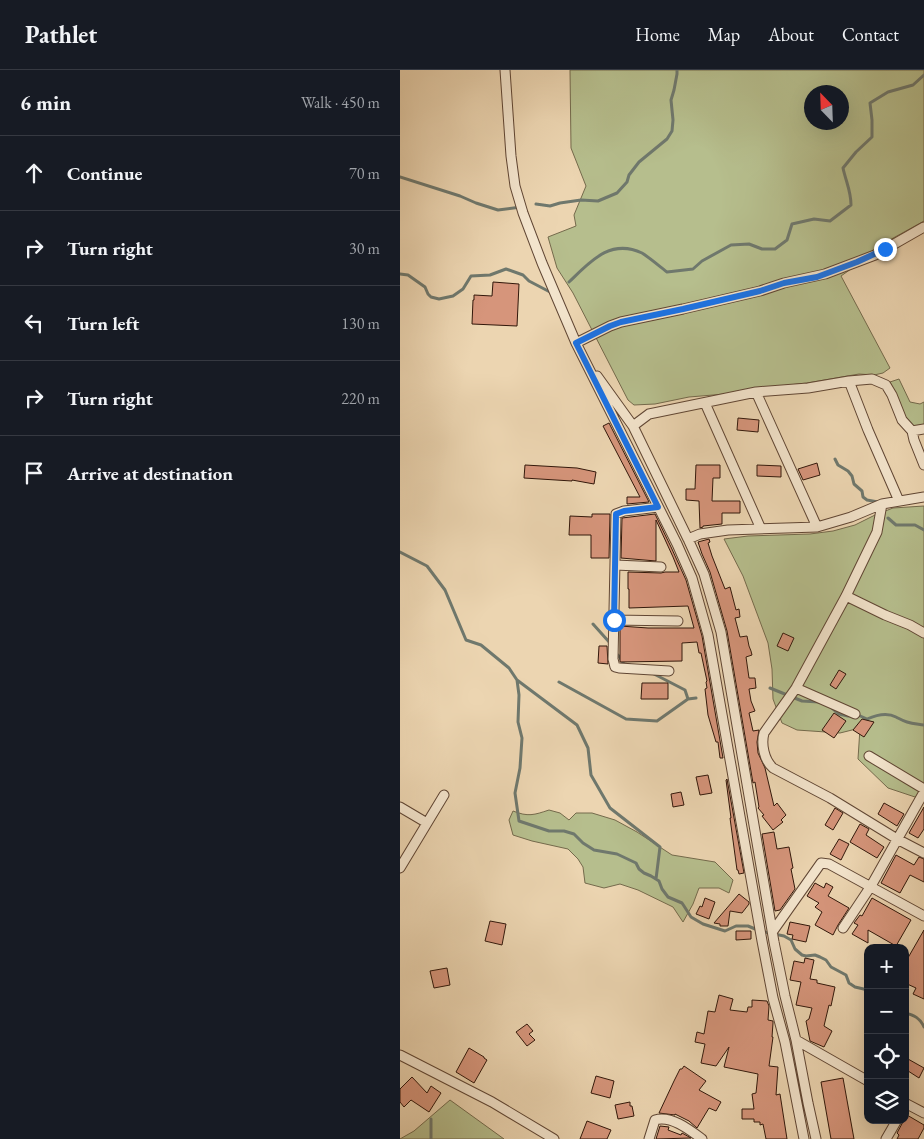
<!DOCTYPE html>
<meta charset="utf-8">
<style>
:root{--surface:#171b24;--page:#20242c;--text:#f1f3f6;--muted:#9ea1a6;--line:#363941}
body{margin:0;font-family:"EB Garamond",serif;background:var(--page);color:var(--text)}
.controls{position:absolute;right:15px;bottom:15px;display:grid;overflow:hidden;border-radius:10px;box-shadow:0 5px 20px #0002}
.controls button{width:45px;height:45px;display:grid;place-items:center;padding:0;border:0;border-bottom:1px solid var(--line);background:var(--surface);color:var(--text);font:25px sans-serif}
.compass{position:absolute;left:404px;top:15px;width:45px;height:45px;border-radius:50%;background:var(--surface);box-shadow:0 5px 20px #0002;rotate:337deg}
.stop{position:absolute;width:15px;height:15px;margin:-11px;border:4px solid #1a73e8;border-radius:50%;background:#fff}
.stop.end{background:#1a73e8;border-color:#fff;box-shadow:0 1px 5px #0008}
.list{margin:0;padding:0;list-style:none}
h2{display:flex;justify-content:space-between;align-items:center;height:65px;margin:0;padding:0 20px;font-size:21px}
h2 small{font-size:16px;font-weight:400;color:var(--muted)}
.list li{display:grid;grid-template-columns:32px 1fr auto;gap:15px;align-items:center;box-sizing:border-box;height:75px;padding:0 20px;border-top:1px solid var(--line)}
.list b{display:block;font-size:19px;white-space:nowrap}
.list em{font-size:16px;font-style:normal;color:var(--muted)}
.icon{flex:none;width:28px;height:28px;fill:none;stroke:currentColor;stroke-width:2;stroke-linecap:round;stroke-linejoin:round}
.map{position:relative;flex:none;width:524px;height:1069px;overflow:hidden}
header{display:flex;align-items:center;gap:30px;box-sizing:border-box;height:70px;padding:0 25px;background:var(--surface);border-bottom:1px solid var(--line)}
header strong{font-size:24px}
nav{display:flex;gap:28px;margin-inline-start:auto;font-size:18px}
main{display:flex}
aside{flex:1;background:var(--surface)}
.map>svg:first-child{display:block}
.green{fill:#b6be8d;stroke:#746a4c;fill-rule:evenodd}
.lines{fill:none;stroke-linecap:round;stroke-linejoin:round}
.stream{stroke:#6f786d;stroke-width:3}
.building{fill:#d6957b;stroke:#31170a}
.street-casing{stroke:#604634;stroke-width:11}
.street{stroke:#f3e4cc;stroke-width:9}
.route{stroke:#1a73e8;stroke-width:6}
</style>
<header>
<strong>Pathlet</strong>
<nav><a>Home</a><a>Map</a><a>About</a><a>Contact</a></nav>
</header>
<main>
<aside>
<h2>6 min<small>Walk · 450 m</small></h2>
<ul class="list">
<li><svg class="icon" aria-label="ahead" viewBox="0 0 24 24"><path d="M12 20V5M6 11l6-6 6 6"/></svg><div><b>Continue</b></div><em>70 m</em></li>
<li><svg class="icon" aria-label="right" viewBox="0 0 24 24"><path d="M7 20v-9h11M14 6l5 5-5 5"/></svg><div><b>Turn right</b></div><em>30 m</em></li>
<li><svg class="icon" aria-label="left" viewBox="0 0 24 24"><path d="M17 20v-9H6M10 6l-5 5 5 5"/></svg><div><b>Turn left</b></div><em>130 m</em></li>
<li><svg class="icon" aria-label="right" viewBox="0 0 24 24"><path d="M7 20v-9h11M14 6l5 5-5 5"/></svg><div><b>Turn right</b></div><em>220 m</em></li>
<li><svg class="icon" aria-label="arrive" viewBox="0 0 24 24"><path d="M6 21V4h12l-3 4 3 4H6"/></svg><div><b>Arrive at destination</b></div></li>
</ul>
</aside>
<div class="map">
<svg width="524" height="1069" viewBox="0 0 524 1069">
<rect width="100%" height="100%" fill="#ecd5b1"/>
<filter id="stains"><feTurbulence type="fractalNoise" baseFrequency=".004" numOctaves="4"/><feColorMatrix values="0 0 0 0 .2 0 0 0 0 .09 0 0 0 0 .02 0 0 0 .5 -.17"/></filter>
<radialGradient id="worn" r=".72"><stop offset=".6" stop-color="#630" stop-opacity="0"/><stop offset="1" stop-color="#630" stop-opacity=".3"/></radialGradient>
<!-- green -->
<path class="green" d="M170 0H524V151L477 177 461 192 441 206 490 298 483 303 474 305 459 304 407 313 362 318 337 323 289 327 255 334 234 335 228 330 173 223 157 198 148 167 176 156 174 145 186 116 171 78ZM412 22H442V52H412Z
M499 309 510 332 520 334 524 332V355L514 357 508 354 490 312Z
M524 436V730L488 718 458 689 460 658 440 663 397 660 382 653 373 629 372 599 368 573 343 506 324 469 348 466 410 464 433 461 455 455 475 445 493 438Z
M149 740 160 743 169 750 176 743H192L215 750 237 762 272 785 315 792 333 810 329 823 319 818H299L293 834 283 852 273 837 238 820 220 814 204 818 185 813 183 797 178 789 168 779 132 771 113 765 109 750 113 741C128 747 134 745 149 740Z
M50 1030 104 1069H0L14 1061Z"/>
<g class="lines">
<!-- stream -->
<path class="stream" d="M0 107 60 126 76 133 98 140 121 137
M136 134 150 136 160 133 181 130 198 131 217 123 227 112 229 105 239 92 267 69 272 61 273 50 271 30 274 20 277 4V0
M0 204 8 205 25 217 28 224 31 227 39 229 53 226 63 219 71 206 90 205 106 199 123 205 129 211 150 222
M169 212C190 192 210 168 242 183 250 188 259 196 267 202L293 199 302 191 331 175 349 174 362 179H375L387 170 392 154 414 149 430 151 451 135C451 121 446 112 443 98L456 82 472 67V50L470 33 488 22 513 15 524 5
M435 389 438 395 448 401 452 406 454 414 462 421 463 427 467 430 478 432
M488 448 496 455H515L524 460
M0 482 27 496 45 520 66 570 81 575 109 598 117 610 119 625 118 652 122 668 120 698 115 723 119 751 149 761H164L174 764 183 773 194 780 217 784 236 793 239 799 244 803 251 806 259 811 262 819 268 827 282 833 284 836 291 847 303 854 325 861 336 856H348L360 861 384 866 391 870 395 879 402 885 406 886 415 885 420 887 426 890 431 897 446 905 449 913 455 917 468 920
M193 554 210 573
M218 585 224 594 230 595
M254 604 285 620 288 629 296 628
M117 610 177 655 188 678 191 705 210 738 260 777 256 809
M159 612 226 649 257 651 288 629
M370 618 402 631 419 632
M432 638 439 644 448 646 458 645 467 649C476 645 487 642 496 647 500 649 503 651 507 652 513 654 518 654 524 655
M505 943C514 945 520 948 524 957
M31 1049V1069"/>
</g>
<!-- building -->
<path class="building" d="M93 212 119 214 117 256 72 254 73 230H74V225L92 226Z
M338 348 359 350 358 362 337 360Z
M209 353 249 432 227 434V427H240L203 356Z
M417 393 420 405 403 410 398 399Z
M125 395 177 398 196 402 194 414 172 410V411L124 408Z
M296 395H320V408H313L312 431H340V443H322V454L303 456V457L300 458 299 431 286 430V419H295Z
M357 395 381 396V407L357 406Z
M192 444H210L209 488H191V465H169L170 446 192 447Z
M255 444 271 477 286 510 302 566 323 688H320L318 672H316L308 645 305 619 307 618 306 612 307 611 301 583H299L297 572 282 573V591L220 592V556L248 558H294L288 536 229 538V519H228V502L261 503 265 502H279L273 487 256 450V491L221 488 222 448Z
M309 469 310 472 308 473 312 486 325 519 330 517 336 540 339 539 340 547 335 548 340 567 347 566 349 576 351 581 352 585 346 587 349 608H355L356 618 349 619 351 631 355 641 349 643 353 661 359 660 357 672 358 683 365 698 374 736 377 733 386 745 381 750 383 752 373 760 362 746 364 745 358 738 359 737 355 712 353 713 327 561 310 502 302 484 298 472Z
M383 563 394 568 388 581 377 576Z
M199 576H207L208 594 198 593Z
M439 600 446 604 436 619 430 615Z
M242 613H268V629H241Z
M434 643 446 651 434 668 422 660Z
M462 649 474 652 464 667 453 660Z
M308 705 312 723 300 725 296 707Z
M327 709 344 803 339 804 338 800H337L330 748H331L326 710Z
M281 722 284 735 273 737 271 724Z
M484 733 504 744 497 756 478 744Z
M524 737V759L518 768 509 763Z
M435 738 443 743 433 760 425 755Z
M460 754 469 759 466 765 484 777 477 788 450 772Z
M374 762 377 779 389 777 393 798 391 799 395 819 380 840 375 841 362 764Z
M439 769 449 774 441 790 430 784Z
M496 785 514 795 519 787 524 789V812L510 805 500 823 481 813Z
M415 813 424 818 426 813 433 817 428 826 449 838 438 855 433 865 415 855 422 842 415 837 419 833 407 826Z
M339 824 349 832V834L342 843 330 841 328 856H320V854L314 853Z
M305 828 315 832 309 849 296 844 300 836 302 837Z
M472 828 511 850 496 876 468 860V873L452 864 458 855 454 853 460 845 462 846Z
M90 851 106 854 102 875 85 871Z
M390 852 410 856 406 872 392 869 393 865 387 864Z
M524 860V929L513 924 516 918 505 913V893Z
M336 861H351V869L336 870Z
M405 888 414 890 410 909 417 910V913L435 917 431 936 429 935 424 956 432 961 424 977 410 971 406 951 409 949 412 938 396 935 401 912 390 910 394 891 404 893Z
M47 898 50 915 34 918 30 901Z
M319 925 333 929 330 940 347 942 348 937H352V930L367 931 369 936 368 950 373 951V953L372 967H373L369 996 378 997 376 1025 380 1024 387 1069H366L363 1054 360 1055V1052H354V1049H342V1039H354L352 1024 356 1023 358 1004 324 997 329 977 316 996 301 993 305 974 295 972 297 962 304 964 308 941 315 942Z
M127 954 133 961 129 964 135 970 127 976 116 962Z
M69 978 84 987V988L87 990 74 1013 56 1002Z
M508 989 524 998 519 1008 505 999V994Z
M284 996 306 1011 299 1020 321 1032 316 1041 309 1038 297 1058 289 1051 275 1044V1045L259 1043 274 1011 280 999H282Z
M196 1006 214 1011 210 1028 191 1023Z
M12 1007 27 1023 31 1016 41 1023 29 1042 11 1030 4 1037 0 1032V1019Z
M443 1008 454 1069H431L421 1012Z
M230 1032V1036H232L234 1046 218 1049 215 1035Z
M507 1045 524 1055V1058L518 1069H497L499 1065 497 1063 504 1050H505Z
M187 1051 211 1060 207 1069H180Z
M260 1056 269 1057 268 1060 281 1065 282 1063 291 1068 256 1069Z"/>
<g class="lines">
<defs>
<path id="street" d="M105 0 111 86 115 116 123 143 142 193 176 273 277 474 292 508 308 565 362 871 373 928 385 972 404 1069
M176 273 210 256 221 252 283 239 360 221 384 213 425 204 475 185 524 157
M197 306 233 356 288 469 304 504 321 562 374 872 385 926 396 970 408 1033 416 1069
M449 311 468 360 499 431
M356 322 417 457
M305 333 361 459
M233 356 249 344 356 322 408 318 449 311 472 309 486 315 492 325 502 350 512 361 524 359
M512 361 514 370 524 395
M482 434 477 462 446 526 396 618 364 663C361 674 364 690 373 698L430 728 497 769 524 783
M258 437 242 439 224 441 216 444 213 589 215 597 219 598 269 601
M288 469 300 464 328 460 417 457 451 447 482 434 524 427
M215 495 261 497
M446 526 485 545 510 555 524 563
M214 550 278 551
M396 618 455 644
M469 686 524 719
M0 737 27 753
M0 798 44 725
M443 858 471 816 524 722
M373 861 421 793 429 794 524 846
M396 970 468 1011
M0 985 92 1032 154 1069
M505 1033 524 1043
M249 1069 255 1050C271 1045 290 1060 302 1069
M486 1069 497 1050"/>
</defs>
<!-- street casing -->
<use href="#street" class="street-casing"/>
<!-- street -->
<use href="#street" class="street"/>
</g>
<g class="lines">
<!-- route -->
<path class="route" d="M214 550 216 444 224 441 258 437 176 273 210 256 221 252 283 239 360 221 384 213 417 207 457 192 485 179"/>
</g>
<rect width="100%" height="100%" filter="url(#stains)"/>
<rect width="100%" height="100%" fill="url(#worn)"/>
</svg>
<div class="controls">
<button>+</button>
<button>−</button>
<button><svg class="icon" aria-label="locate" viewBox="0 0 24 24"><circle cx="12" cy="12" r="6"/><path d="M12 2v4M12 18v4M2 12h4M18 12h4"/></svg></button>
<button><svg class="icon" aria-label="layers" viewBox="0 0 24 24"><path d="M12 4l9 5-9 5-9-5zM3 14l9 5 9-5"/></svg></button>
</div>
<svg class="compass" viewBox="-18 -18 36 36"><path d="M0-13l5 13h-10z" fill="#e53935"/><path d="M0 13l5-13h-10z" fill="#9ea1a6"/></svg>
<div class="stop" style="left:214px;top:550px"></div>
<div class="stop end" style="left:485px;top:179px"></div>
</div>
</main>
